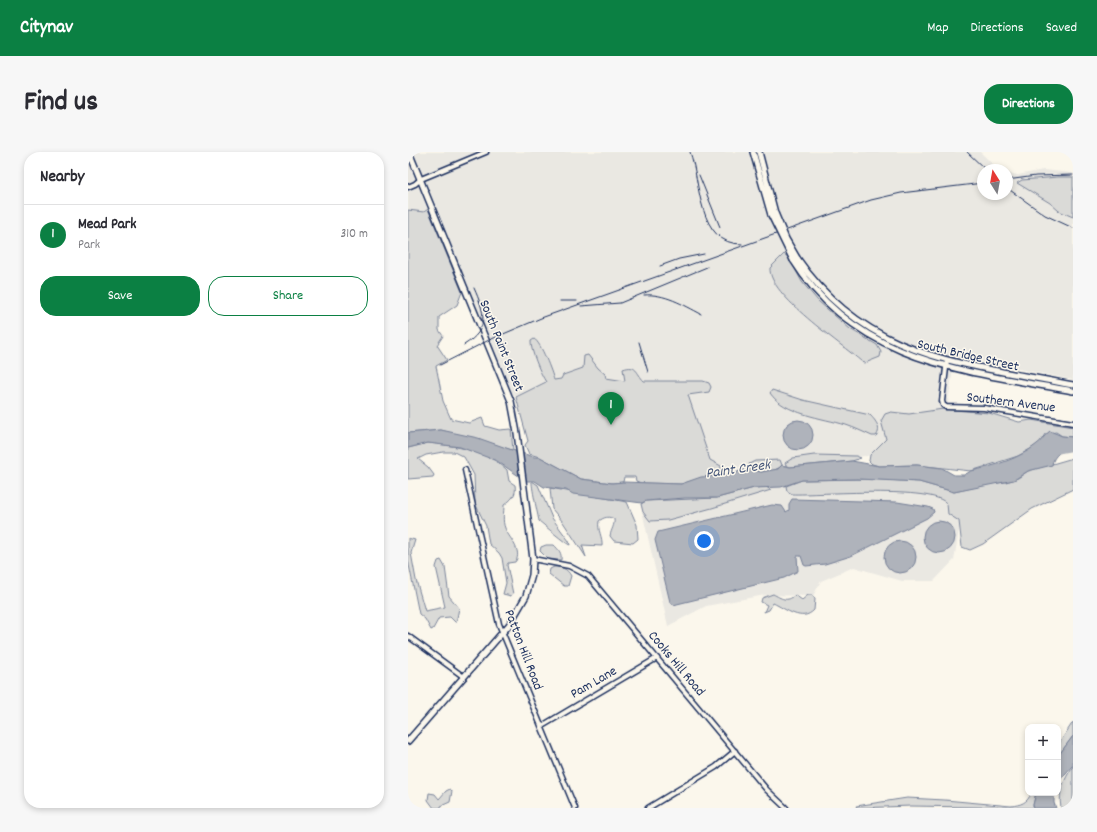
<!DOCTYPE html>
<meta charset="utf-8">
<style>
:root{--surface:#fff;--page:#f7f7f7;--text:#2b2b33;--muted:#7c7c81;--line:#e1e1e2;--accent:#0b8043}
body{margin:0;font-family:Dekko,sans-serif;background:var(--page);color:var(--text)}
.controls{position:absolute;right:12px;bottom:12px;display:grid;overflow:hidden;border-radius:8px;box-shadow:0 2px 6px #0003}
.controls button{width:36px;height:36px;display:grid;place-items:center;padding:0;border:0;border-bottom:1px solid var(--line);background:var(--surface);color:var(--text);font:20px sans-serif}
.compass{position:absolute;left:569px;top:12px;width:36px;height:36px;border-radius:50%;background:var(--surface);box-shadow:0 2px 6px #0003;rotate:349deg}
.you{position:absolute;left:296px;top:389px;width:14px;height:14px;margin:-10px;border:3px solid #fff;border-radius:50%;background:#1a73e8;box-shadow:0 0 0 6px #1a73e833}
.badge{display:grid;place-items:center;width:26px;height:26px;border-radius:50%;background:var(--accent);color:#fff;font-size:13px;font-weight:700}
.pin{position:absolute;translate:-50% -33px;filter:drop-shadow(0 1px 2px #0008)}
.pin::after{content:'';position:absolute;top:21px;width:14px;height:12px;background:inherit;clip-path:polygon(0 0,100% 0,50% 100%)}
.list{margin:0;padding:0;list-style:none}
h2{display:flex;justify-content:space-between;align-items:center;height:52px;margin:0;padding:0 16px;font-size:17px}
h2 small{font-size:13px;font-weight:400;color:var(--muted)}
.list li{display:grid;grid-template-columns:26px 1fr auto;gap:12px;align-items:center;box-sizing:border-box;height:60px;padding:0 16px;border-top:1px solid var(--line)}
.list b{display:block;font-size:15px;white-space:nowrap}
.list p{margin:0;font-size:13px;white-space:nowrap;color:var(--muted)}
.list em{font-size:13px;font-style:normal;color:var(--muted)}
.actions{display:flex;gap:8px;padding:12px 16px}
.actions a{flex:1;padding:9px 0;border:1px solid var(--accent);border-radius:16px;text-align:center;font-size:14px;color:var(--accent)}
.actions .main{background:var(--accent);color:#fff}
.map{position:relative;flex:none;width:665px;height:656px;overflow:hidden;border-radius:16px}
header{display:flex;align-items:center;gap:24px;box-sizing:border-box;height:56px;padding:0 20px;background:var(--accent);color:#fff}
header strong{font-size:19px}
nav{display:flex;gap:22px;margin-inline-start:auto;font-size:14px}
.intro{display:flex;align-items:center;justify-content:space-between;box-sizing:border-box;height:96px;padding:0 24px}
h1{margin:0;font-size:28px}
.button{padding:10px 18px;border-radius:16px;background:var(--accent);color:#fff;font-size:14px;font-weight:700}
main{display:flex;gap:24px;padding:0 24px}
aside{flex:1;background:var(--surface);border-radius:16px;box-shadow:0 2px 6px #0003}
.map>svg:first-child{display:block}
.built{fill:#eae8e2}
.green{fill:#dadad7;stroke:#7a849a}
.water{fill:#afb3bb;stroke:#747e96}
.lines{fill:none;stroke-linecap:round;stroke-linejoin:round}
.river{stroke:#afb3bb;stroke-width:5.5}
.minor-casing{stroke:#1b2f5e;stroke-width:7}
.major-casing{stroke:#1b2f5e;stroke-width:8}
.minor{stroke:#fbf7ec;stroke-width:4}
.major{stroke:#fbf7ec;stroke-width:5}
.rail{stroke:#1b2f5e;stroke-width:1}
.major-bridge-casing{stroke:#1b2f5e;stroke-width:8;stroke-linecap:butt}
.major-bridge{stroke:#fbf7ec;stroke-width:5}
.labels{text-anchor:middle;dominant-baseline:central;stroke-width:3;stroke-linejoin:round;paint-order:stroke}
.street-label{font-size:14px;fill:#1b2f5e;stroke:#fbf7ec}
.water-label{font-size:15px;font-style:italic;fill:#47577a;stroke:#fbf7ec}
</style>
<header>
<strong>Citynav</strong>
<nav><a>Map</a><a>Directions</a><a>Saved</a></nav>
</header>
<div class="intro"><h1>Find us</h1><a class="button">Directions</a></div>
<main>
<aside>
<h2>Nearby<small></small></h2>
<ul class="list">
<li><span class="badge">1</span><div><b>Mead Park</b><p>Park</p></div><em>310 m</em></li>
</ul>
<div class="actions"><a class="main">Save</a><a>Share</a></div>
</aside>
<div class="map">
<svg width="665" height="656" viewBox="0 0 665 656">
<rect width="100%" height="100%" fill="#fbf7ec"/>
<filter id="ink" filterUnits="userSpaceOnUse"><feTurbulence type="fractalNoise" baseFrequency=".025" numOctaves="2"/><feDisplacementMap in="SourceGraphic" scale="8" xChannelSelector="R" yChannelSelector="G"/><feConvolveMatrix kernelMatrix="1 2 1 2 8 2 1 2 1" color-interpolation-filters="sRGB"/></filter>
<g filter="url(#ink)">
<!-- built -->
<path class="built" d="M0 0H572L591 18H575V42H599V21L610 23 635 18 665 21V228L547 204 533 297 306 318 141 229 108 245 90 225 20 58 7 67 0 64Z
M442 331 546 344 552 372 546 408 526 429H494L446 415 413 429 405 444 357 443 298 454 260 474 232 350 350 334Z"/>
<!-- green -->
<path class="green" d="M650 25H665V65L651 59 642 51 609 31 614 28Z
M20 57 54 140 49 153 31 165V178L35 184 29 193 39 208 28 214 35 249 43 267 61 271 74 266 77 274 91 278 103 277 105 298H104L33 278 0 281V58L16 60Z
M376 102 381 106 394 130 410 149 442 177 469 193 473 200 472 205 457 211 454 210C433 191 360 143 362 116Z
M126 187C133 190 144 221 146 228L153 227 155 223 175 216 176 204 180 203 190 216 197 222 198 226 217 229 215 217C229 212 228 221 236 229H295L301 231 303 235 301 240 280 243 302 308 313 314V321L273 332 233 331 228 329 227 325H216L215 330 204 331 173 327 132 305 121 302 117 293 120 289 108 245 138 230C133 223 122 197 123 189Z
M364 238 395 248 462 263C468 269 474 277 468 284H464C455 280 447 276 438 273 415 266 376 262 362 241Z
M535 257 581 261 611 270 623 268 665 275V285L654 284 648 280 637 282 631 292 610 304 563 319 509 313 471 314 464 312 461 309 462 303 478 287 473 269 477 262 483 260 501 262Z
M20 291C47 294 79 298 99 318L101 329 107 333C109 343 103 348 96 353 96 360 94 369 97 376 99 384 116 399 107 410L100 411 99 413 105 442 103 444 95 442 98 431 94 406 91 401 81 392 78 374 67 351 66 323 56 305 46 300H35L18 303 10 307 20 315 26 323 25 325 0 327V296Z
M406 303 448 304 453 306 444 309 382 315 378 313 377 311 385 306Z
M665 306V337L624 357 575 392 562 398 554 395 551 369 540 362 539 352C526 333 410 343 384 342L379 339 378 334 394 328 461 327 511 330 546 340 581 332 598 330 610 326 620 319Z
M372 308 374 313C368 321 347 322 341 315V312L347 309Z
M124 329 130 333 144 366 161 389 162 393C158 392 136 373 131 369 130 364 123 332 124 329Z
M358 335 363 338 304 356 260 368 242 369 235 360 233 352 238 349 309 346 346 336Z
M142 336 219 350 229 373 230 387 225 391 206 389 202 384C203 378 207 373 206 367 201 364 196 365 191 369 189 378 195 385 194 394L174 393 178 405 155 370 144 357Z
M0 386 7 388 3 401 8 428 17 459 37 455 28 415 30 409 33 408 37 415 41 444 51 456 48 471 42 465 31 466 25 477 23 478 17 467 11 462 0 408Z
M138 393H146C151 398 154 401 153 408L140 407 132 399 133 395Z
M146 415C153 415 159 416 163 424L160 434H156L141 422 142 417Z
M365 442C373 446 379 451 387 443L394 448 400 443H404L407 447 406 458C394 471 378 457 365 451L361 458 356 460 359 453 353 450 354 446Z
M665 570V584L650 604V593Z
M665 614V656H653C650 639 656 628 665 614Z
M42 637 44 639 42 650 33 654V656H26L20 648 21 641 27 642 31 647 38 639Z
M623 641H628L625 653 626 656 503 654 449 656 448 654 499 646 537 648 603 654C612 653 620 651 623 641Z"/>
<!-- water -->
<path class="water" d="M375 283a15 15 0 1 1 30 0a15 15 0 1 1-30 0Z
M33 278 70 286 104 298 126 305H132L173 327 204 331 215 330 273 332 293 325 326 322 333 318 341 317 353 320 370 317 374 313 382 315 444 309 471 314 509 313 534 316 546 323H556L563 319C586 314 611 307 629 292 635 288 636 283 642 279L654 284 665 285V295C656 296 645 303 644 313L620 319 606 328 546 340 511 330 449 327 394 328 373 335 346 336 309 346H277L238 349 234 351 165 342 158 338 136 335 127 329H118L89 309 52 295 20 291 0 296V281Z
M384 347 489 350 520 355 525 357 526 360 519 366 443 404 417 412 398 414 396 413 393 404H389L390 419 376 426 269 452 266 453 262 450 247 388 250 380 364 353 374 354 378 360 381 358V352Z
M515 385a16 16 0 1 1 32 0a16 16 0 1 1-32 0Z
M476 405a16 16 0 1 1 32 0a16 16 0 1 1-32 0Z
M665 584V613L650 630V604Z
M628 641H646V651L648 656H626L625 653Z"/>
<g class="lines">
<!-- river -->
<path class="river" d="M649 299 665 296"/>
<defs>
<path id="minor" d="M0 35 7 32 13 27 78 0
M539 208 534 249 535 253 538 255 576 256 665 271
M57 318 91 472 167 656
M125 407 161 414 180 424 359 638 378 656
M0 484 56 525
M134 574 249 506
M240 656 308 615 327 599"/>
<path id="major" d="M345 0 363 63
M351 0 367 61
M389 106C459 208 555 211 665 233
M385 108C449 211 557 219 665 239
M0 589 101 473 118 444 124 423 125 407 109 281 103 249 1 0"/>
</defs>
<!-- minor casing -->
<use href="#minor" class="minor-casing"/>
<!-- major casing -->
<use href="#major" class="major-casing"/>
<!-- minor -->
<use href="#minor" class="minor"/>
<!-- major -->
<use href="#major" class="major"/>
<!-- rail -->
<path class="rail" d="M282 0C293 29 289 93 334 92
M559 0 578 18
M291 23 312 75
M599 28 628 24 665 23
M599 36 637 63 665 76
M252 114 271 107 296 102
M236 143C256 141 276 153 293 162
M152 149H169
M173 154 212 151 299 115
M231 190 240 220
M56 193C82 177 77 161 66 136
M32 213 79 189 133 166 463 48 493 41 575 31"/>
<defs>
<path id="major-bridge" d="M367 61 378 87 389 106
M363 63 385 108"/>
</defs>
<!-- major-bridge casing -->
<use href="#major-bridge" class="major-bridge-casing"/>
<!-- major-bridge -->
<use href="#major-bridge" class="major-bridge"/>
</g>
</g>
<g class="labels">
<!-- street labels -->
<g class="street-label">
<text transform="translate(93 194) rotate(68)">South Paint Street</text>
<text transform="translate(560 204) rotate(13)">South Bridge Street</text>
<text transform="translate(603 251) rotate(7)">Southern Avenue</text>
<text transform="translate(115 498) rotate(69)">Patton Hill Road</text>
<text transform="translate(268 512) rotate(50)">Cooks Hill Road</text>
<text transform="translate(186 531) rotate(-30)">Pam Lane</text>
</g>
<!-- water labels -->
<g class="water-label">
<text transform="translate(330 318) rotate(-8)">Paint Creek</text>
</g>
</g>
</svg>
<div class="controls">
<button>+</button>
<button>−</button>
</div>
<svg class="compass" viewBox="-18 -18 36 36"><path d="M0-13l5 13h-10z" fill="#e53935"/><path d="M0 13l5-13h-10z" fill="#7c7c81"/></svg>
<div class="you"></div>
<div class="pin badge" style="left:203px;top:273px">1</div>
</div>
</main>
